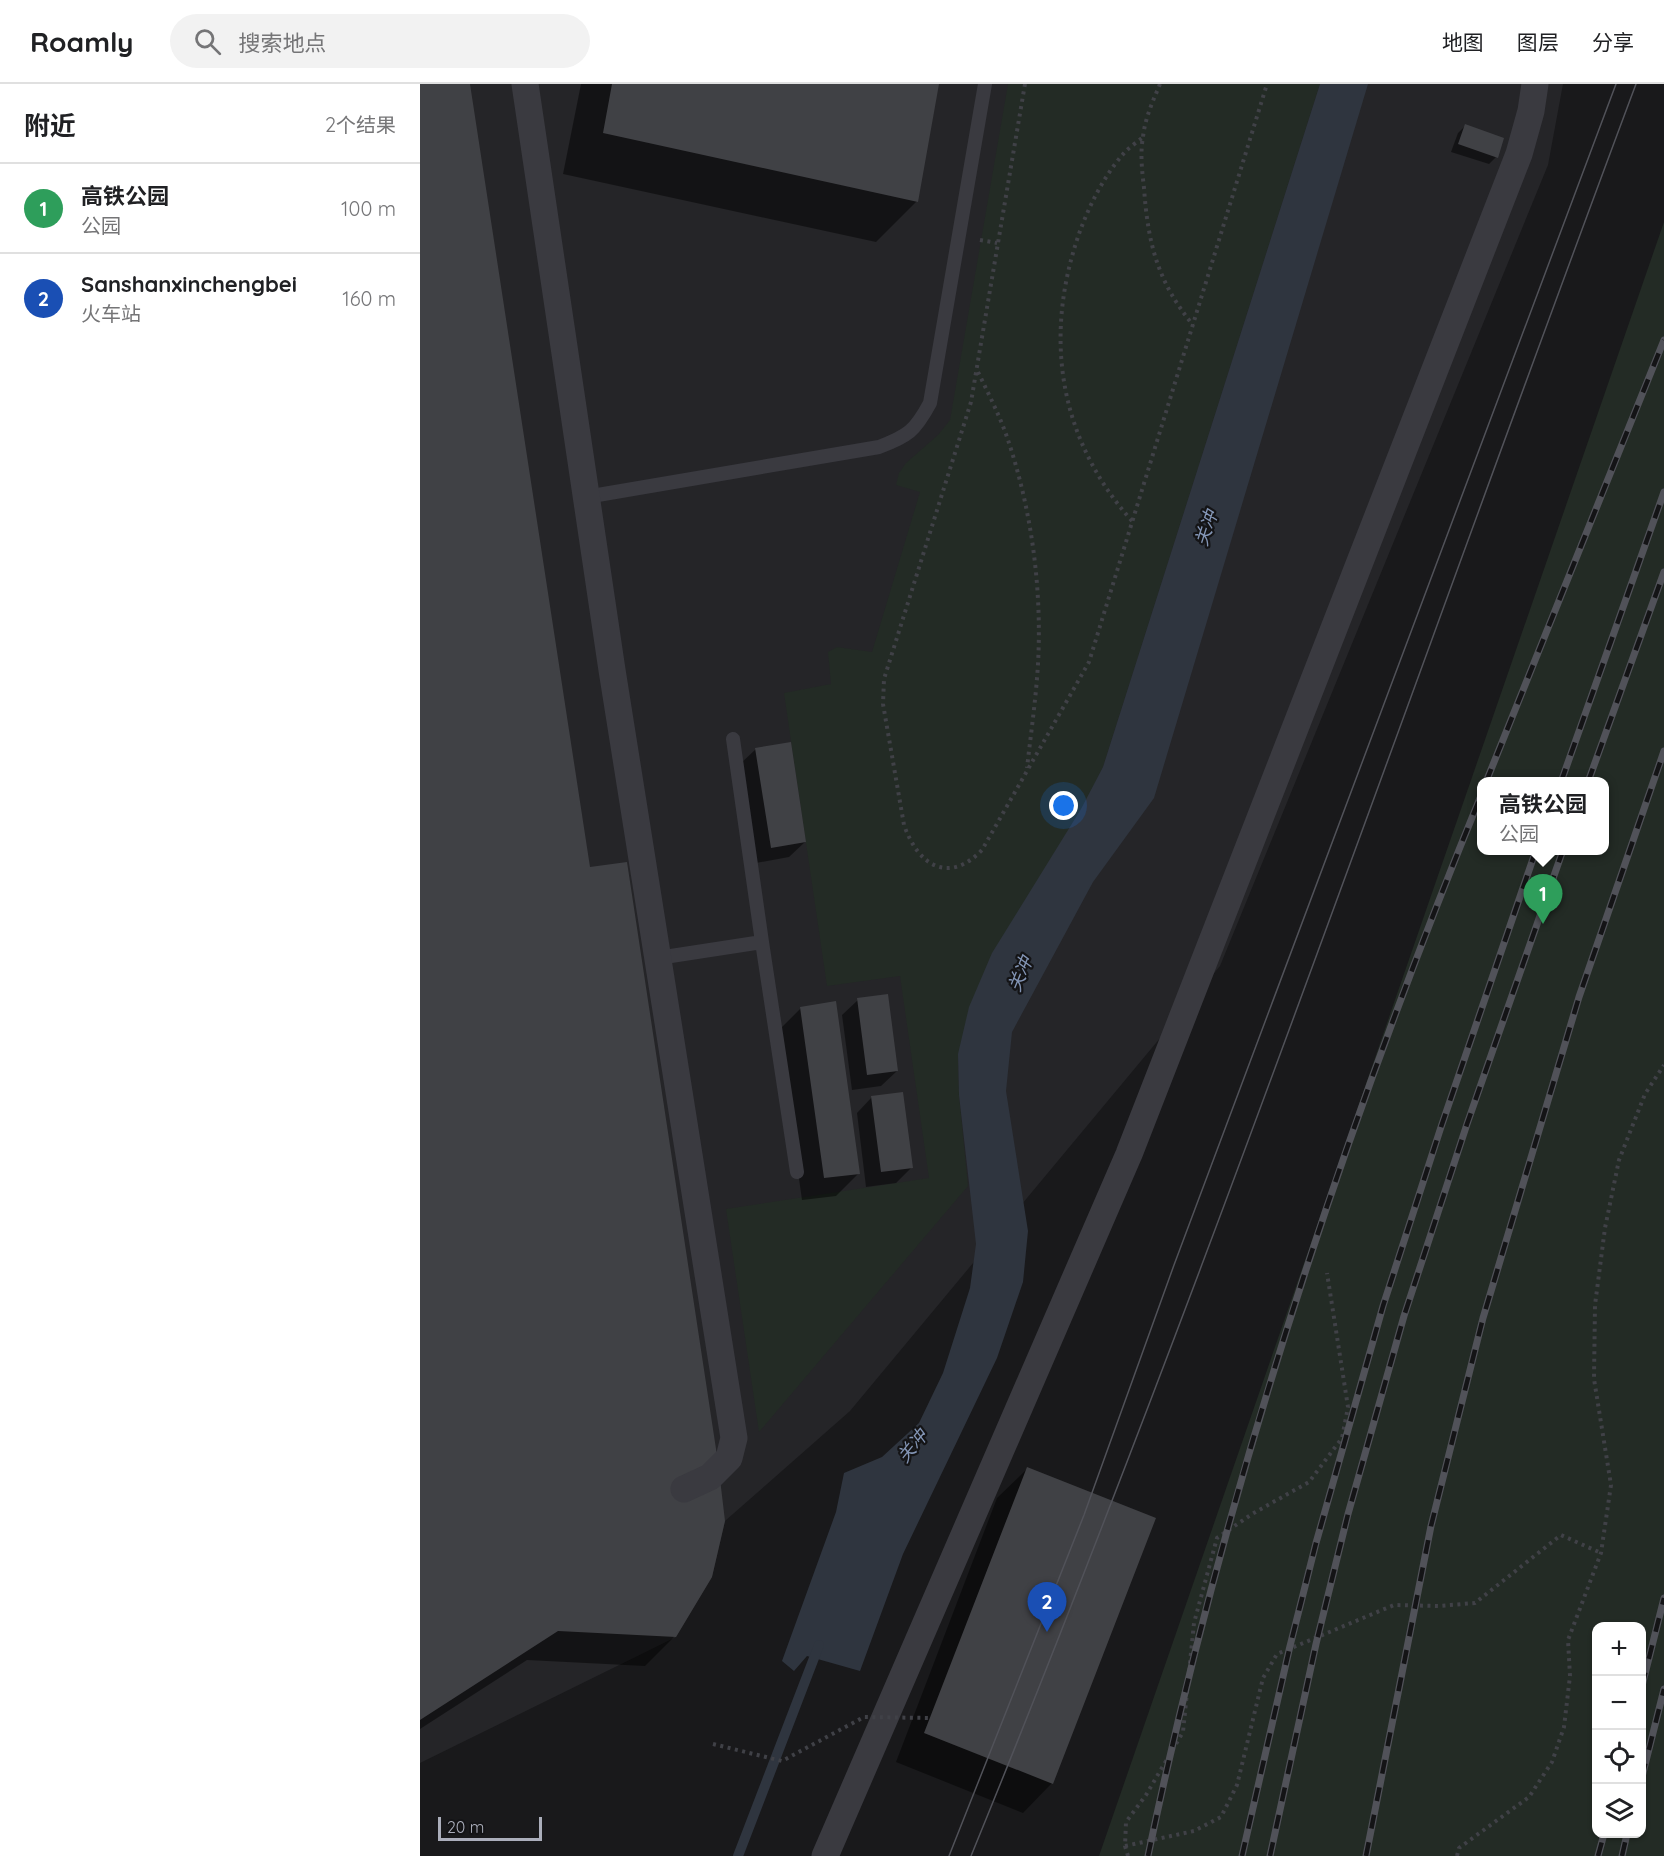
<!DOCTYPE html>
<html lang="zh">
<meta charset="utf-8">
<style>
:root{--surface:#fff;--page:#f2f2f2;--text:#202124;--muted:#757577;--line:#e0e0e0;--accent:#7e712e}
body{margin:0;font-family:Quicksand,"Noto Sans SC",sans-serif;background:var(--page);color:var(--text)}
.controls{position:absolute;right:18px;bottom:18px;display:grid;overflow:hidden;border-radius:12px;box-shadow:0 2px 4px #0004}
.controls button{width:54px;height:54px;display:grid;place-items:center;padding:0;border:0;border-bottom:2px solid var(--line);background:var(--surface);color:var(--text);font:30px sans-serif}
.scale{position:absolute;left:18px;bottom:15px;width:104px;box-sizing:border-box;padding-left:6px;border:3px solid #abaebb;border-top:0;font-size:16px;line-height:21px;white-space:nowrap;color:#abaebb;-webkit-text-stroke:4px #141416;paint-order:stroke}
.you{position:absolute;left:644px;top:722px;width:21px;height:21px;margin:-15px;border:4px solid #fff;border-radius:50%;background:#1a73e8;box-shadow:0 0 0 9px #1a73e833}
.badge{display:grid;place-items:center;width:39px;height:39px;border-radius:50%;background:var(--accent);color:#fff;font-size:20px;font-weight:700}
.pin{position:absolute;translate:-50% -50px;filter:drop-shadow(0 2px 3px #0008)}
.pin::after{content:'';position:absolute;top:32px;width:21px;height:18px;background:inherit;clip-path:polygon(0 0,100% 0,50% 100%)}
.popup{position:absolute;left:1057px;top:693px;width:132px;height:78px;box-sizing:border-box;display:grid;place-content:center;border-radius:12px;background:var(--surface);filter:drop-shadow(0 2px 4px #0005);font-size:20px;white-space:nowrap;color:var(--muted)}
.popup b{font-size:22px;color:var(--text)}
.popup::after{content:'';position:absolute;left:50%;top:100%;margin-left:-12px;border:12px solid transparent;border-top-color:var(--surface)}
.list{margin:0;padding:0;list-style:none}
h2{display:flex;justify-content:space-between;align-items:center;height:78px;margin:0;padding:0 24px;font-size:26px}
h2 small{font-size:20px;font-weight:400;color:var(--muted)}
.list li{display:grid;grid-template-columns:39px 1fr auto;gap:18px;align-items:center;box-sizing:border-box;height:90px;padding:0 24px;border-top:2px solid var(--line)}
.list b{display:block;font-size:22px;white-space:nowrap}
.list p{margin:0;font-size:20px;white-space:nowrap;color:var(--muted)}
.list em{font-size:20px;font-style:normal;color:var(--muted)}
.icon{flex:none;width:33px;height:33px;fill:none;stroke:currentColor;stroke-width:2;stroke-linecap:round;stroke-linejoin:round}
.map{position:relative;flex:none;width:1244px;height:1772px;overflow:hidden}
header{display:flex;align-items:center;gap:36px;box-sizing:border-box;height:84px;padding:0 30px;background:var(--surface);border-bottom:2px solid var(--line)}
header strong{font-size:28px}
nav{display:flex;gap:33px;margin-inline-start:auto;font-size:21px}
.search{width:420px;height:54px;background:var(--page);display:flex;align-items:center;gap:15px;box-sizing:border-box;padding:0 21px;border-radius:33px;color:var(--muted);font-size:22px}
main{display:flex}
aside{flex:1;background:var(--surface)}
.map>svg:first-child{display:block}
.built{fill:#252528}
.green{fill:#232b25;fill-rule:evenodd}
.water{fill:#2f353f}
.shadow{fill:#0007}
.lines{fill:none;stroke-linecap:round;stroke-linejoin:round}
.stream{stroke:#2f353f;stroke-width:10}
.building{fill:#404145}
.path{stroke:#404147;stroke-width:4;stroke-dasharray:3 4.5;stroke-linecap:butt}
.service{stroke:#3a3a40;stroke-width:14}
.minor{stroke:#3a3a40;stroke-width:27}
.tram{stroke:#515259;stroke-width:1.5}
.rail-casing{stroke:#515259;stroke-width:7}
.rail{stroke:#141416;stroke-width:4.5;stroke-dasharray:14;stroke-linecap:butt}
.path-bridge{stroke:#404147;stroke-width:4;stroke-dasharray:3 4.5;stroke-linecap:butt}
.labels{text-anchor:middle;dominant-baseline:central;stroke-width:4.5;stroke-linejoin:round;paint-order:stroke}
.water-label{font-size:18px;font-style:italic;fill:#8395b5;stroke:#141416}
</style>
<header>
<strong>Roamly</strong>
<div class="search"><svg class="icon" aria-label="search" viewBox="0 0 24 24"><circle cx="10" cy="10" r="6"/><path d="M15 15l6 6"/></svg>搜索地点</div>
<nav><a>地图</a><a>图层</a><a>分享</a></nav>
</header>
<main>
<aside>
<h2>附近<small>2个结果</small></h2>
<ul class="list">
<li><span class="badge" style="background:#2e9e5b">1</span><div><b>高铁公园</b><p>公园</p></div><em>100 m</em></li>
<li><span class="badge" style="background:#1a4fb4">2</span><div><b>Sanshanxinchengbei</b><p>火车站</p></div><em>160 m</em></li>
</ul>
</aside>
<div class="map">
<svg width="1244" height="1772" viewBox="0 0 1244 1772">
<rect width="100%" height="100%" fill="#19191b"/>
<!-- built -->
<path class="built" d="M0 0H1143L1128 81 800 882 430 1327 305 1437 292 1493 256 1553 0 1679Z"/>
<!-- green -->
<path class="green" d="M588 0H900L683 683 538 970 539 1011 548 1102 339 1348 306 1125 509 1094 480 892 407 902 364 609 411 600 408 568 417 563 452 568 500 408 476 401 479 389 486 379 518 351 530 336Z
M1244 138V1772H679ZM1062 698H1184V766H1062ZM1176 1542H1222V1750H1176Z"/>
<!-- water -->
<path class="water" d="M900 0H948L734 714 673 798 592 948 586 1007 608 1147 603 1198 577 1274 483 1470 440 1587 387 1572 374 1587 362 1577 416 1428 424 1389 462 1373 499 1339 523 1289 550 1204 556 1160 539 1011 538 970 549 923 572 869 661 725 683 683Z"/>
<!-- shadow -->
<path class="shadow" d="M0 0H48L255 1552 225 1582 107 1576 0 1645Z
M161 0H518L497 117 456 158 143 90Z
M1045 42 1076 73 1069 80 1031 68 1038 49Z
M336 665 385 758 369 773 336 779 320 680Z
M438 916 477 987 461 1002 432 1006 422 931Z
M381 924 439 1089 416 1112 382 1116 358 947Z
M452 1013 491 1084 476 1099 446 1103 437 1029Z
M607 1385 632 1699 603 1729 476 1678 577 1414Z"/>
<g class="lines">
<!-- stream -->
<path class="stream" d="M318 1772 399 1561"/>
</g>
<!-- building -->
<path class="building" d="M0 0H50L170 783 207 778 298 1378 305 1437 292 1493 256 1553 138 1547 0 1636Z
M192 0H519L498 118 183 49Z
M1045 40 1084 54 1078 74 1038 60Z
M371 658 386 758 351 764 335 664Z
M468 910 478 987 447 991 437 914Z
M416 917 440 1090 404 1094 380 923Z
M483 1008 493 1084 461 1088 451 1012Z
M607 1383 736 1434 633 1700 504 1649Z"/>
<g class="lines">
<!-- path -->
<path class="path" d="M605 0 551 318 464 595 463 620 484 741C498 781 528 801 562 766L669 578 847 0
M740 0C733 17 725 34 723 53 720 69 722 87 724 104 728 159 737 197 773 241
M560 156 577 159
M558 288C569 311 581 334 589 359 612 429 622 506 618 580 616 614 611 649 607 684
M712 437C638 354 623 251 660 147 670 120 685 90 705 68 710 63 717 58 722 54
M705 1762 774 1747 801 1733 817 1701 843 1594 857 1570 974 1521 1018 1522 1055 1519 1141 1451 1181 1469
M708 1772 705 1762 706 1738 726 1711 763 1648 774 1539 797 1454 832 1430 889 1398 922 1354 928 1323 907 1189
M1037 1772 1039 1764 1109 1713 1132 1678 1144 1643 1150 1592 1148 1556 1181 1469 1191 1401 1174 1295 1175 1221 1185 1144 1199 1076 1225 1010 1244 981"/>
<!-- service -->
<path class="service" d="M166 413 459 363C488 352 495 347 510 319L565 0
M313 655 342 858
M238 874 342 858 377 1088"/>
<!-- minor -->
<path class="minor" d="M105 0 192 586 314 1354 309 1374 290 1393 264 1405
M405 1772 709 1070 1099 70 1111 27 1115 0"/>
<!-- tram -->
<path class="tram" d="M529 1772 664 1431 754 1181 1196 0
M551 1772C790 1188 995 591 1216 0"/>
<defs>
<path id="rail" d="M1066 698 1244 256
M1141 698 1244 408
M1168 698 1244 488
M1222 1602 1244 1514
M1222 1693 1244 1605
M728 1772C804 1408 921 1053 1062 709
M822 1772 870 1562 896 1459 963 1222 1021 1043 1116 766
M850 1772 896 1560 928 1430 984 1232 1047 1040 1143 766
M946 1772 1011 1442 1063 1234 1159 913 1244 667
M1178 1772 1184 1750
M1202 1772 1207 1750"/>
</defs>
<!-- rail casing -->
<use href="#rail" class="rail-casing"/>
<!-- rail -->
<use href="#rail" class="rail"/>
<!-- path-bridge -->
<path class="path-bridge" d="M293 1660 362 1677 444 1633 510 1634"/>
</g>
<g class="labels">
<!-- water labels -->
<g class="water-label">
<text transform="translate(786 444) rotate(-72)">关冲</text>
<text transform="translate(600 890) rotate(-68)">关冲</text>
<text transform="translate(492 1362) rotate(-51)">关冲</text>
</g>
</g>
</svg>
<div class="controls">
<button>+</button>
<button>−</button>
<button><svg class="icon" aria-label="locate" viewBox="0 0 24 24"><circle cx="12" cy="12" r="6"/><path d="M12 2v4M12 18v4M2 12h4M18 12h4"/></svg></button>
<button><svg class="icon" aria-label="layers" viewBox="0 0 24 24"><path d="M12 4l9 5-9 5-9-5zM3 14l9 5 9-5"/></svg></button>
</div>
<div class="scale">20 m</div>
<div class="you"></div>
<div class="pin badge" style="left:1123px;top:840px;background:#2e9e5b">1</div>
<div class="popup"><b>高铁公园</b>公园</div>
<div class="pin badge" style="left:627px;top:1548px;background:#1a4fb4">2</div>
</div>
</main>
